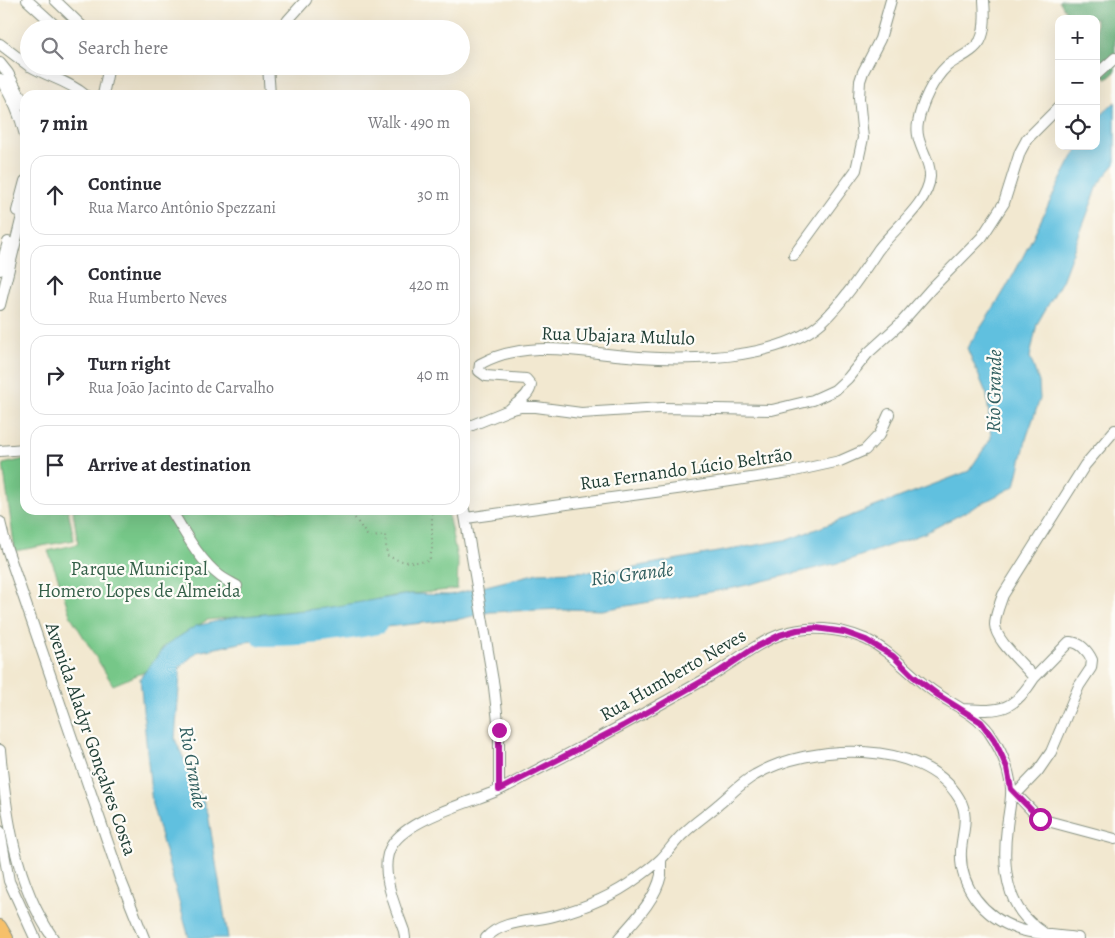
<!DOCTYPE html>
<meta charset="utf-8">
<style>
:root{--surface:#fff;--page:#f7f7f7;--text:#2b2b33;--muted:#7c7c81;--line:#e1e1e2}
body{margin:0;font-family:Alegreya,serif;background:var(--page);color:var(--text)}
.controls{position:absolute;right:15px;top:15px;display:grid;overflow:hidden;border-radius:10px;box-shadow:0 5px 20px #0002}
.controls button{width:45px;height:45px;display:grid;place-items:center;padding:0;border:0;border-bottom:1px solid var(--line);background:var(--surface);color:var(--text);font:25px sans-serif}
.stop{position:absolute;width:15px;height:15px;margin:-11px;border:4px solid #b5179e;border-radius:50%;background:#fff}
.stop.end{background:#b5179e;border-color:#fff;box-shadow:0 1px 5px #0008}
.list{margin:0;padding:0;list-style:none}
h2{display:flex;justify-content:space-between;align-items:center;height:65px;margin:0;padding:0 20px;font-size:21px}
h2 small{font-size:16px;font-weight:400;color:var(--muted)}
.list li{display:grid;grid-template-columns:32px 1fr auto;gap:15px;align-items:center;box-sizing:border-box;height:80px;margin:0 10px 10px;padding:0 10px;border:1px solid var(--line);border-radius:15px}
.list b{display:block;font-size:19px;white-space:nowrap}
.list p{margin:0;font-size:16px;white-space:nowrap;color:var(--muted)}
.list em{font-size:16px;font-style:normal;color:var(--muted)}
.icon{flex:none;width:28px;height:28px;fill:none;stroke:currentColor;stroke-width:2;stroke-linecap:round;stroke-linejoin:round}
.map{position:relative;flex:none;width:1115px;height:938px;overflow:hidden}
.search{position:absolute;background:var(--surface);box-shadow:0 5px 20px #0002;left:20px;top:20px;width:450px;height:55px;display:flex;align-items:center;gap:12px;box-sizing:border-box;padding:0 18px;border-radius:28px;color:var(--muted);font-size:19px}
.panel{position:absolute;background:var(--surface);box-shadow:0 5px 20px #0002;left:20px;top:90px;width:450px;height:425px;border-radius:15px}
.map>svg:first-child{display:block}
.green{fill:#76c788;stroke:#4a825e}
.forest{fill:#60ac74;stroke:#407454}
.water{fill:#61c0df;stroke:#407e8a}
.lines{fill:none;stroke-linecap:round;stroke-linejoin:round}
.river{stroke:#61c0df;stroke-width:18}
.minor-casing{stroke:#889282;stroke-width:12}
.major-casing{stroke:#889282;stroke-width:14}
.path{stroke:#889282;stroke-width:2;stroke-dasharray:1 4;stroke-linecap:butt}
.minor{stroke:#fff;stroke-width:10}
.major{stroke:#f6c06b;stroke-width:12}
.route{stroke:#b5179e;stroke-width:6}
.labels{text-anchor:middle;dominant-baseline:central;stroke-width:4.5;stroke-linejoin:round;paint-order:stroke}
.street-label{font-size:19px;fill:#1f3d34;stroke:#fdfcf7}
.park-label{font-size:19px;fill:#356049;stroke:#fdfcf7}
.water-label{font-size:20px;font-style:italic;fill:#305e5f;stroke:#fdfcf7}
</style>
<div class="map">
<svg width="1115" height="938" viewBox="0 0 1115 938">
<rect width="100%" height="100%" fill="#fdfcf7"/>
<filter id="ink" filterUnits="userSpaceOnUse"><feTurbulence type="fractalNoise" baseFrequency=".02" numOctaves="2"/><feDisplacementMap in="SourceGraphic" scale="10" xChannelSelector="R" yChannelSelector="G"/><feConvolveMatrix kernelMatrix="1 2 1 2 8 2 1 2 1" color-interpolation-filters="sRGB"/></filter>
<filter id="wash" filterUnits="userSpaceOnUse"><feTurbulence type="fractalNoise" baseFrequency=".0096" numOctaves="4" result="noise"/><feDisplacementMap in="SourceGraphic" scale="20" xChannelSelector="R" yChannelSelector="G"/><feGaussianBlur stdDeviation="1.12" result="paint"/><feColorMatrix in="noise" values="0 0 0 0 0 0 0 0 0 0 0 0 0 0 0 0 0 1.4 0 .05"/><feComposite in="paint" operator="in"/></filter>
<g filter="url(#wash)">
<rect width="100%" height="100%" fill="#f2e8d0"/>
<!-- green -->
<path class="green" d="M25 459V510H68L74 540 15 551 3 464Z
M73 510H447L458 563 457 589 394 596 348 606 207 620 163 647 149 670 113 685 70 615 60 583 48 551 78 544Z"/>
<!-- forest -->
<path class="forest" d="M1059 0H1115V72L1107 79 1096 62V19H1070Z"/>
<!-- water -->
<path class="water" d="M1115 102V164L1099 183 1062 281 1037 324 1030 357 1039 382 1040 399 1027 436 1015 486 925 533 846 561 734 588 602 610 563 609 490 612 460 619 245 642 197 652 179 668 180 676 175 739 208 813 228 938H189L152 804 140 678 166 645 196 626 235 617 325 608 410 594 450 595 538 573 612 571 790 539 969 471 991 438 987 395 967 348C985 321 1003 295 1018 266 1039 227 1056 185 1079 146H1096V120Z"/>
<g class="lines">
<!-- river -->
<path class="river" d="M260 637C300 638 339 633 378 625"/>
</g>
</g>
<g filter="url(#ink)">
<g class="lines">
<defs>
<path id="minor" d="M27 0 59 29
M55 0 85 29
M282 29 288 20 306 0
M0 44 29 66
M0 63 8 73 25 105
M30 66C48 77 69 81 85 95
M268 66 270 95
M1096 75 1115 58
M0 79C12 97 20 114 25 135
M103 95 109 66
M17 211 25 181
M794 255 856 170 863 138 859 98 860 81 863 72 880 39 891 0
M0 270 8 242
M0 305 25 204
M509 410C516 403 530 396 531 385L526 379 486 376 479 371 480 364C516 344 559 348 598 353 661 361 772 366 822 322 844 301 861 275 878 250 893 229 928 204 930 177 931 158 914 143 918 123 921 104 933 79 947 66 957 58 973 53 980 41 986 30 985 13 984 0
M465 428 509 410 521 407H536L581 413 662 408 772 410 813 400 835 390 848 378 868 353 900 324 931 289 982 237 1004 203 1020 152 1027 139 1059 107
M0 451 25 449
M171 510C185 533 199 560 220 576 225 580 232 583 237 586
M464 510 494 687 499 730V790
M466 518 691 487 790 472 840 461 865 450 880 434 889 414
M0 522 6 546 120 878 144 938
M962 709C1000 711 1012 713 1034 678 1024 664 996 642 995 625 995 614 1000 604 1003 595L1085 465 1115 430
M0 750C6 815 15 883 53 938
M1012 790 1040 819 1115 839
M1016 794 1038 771 1051 752 1079 686 1091 668 1092 660C1088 651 1079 641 1069 642L1034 678
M0 831 9 881 35 938
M405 938 404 931C396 908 377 868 392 845 408 819 468 803 497 791 517 782 535 770 555 761 607 734 658 706 709 677 733 663 756 643 782 634 809 625 840 628 865 639 890 650 907 672 929 688 948 703 974 712 989 732 1000 748 1009 768 1011 788 1012 800 1008 815 1007 827 1003 859 1004 898 1029 921 1034 926 1040 930 1045 934
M486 938C502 920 531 922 554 916 584 908 612 897 637 878 645 872 654 866 661 859 669 851 675 841 684 833 695 822 708 814 719 804 731 794 742 782 755 775 809 743 923 738 959 798 970 816 962 833 961 851 959 887 984 917 1018 929 1036 935 1059 935 1078 938
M619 938C635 920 656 899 661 875 661 870 661 864 661 859"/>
<path id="major" d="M0 926 7 938"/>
</defs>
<!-- minor casing -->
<use href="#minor" class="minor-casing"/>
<!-- major casing -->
<use href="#major" class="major-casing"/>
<!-- path -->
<path class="path" d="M349 510 367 535 372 537 385 535 387 555C399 563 415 563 429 561L432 550V510"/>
<!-- minor -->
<use href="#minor" class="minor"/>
<!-- major -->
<use href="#major" class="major"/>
</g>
</g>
<g class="lines" filter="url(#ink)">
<!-- route -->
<path class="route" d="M499 730V790L623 726 720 671 756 647 780 635 797 630 816 628 844 632 866 640 893 656 913 676 938 695 981 722 994 740 1001 754 1007 768 1011 789 1040 819"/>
</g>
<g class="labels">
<!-- street labels -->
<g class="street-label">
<text transform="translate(618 336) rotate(2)">Rua Ubajara Mululo</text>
<text transform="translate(686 469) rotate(-8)">Rua Fernando Lúcio Beltrão</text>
<text transform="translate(673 675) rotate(-30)">Rua Humberto Neves</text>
<text transform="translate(91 739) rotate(71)">Avenida Aladyr Gonçalves Costa</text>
</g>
<!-- park labels -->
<g class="park-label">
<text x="139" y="569">Parque Municipal<tspan x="139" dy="22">Homero Lopes de Almeida</tspan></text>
</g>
<!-- water labels -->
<g class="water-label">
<text transform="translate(994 391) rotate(-89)">Rio Grande</text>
<text transform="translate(632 574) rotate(-7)">Rio Grande</text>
<text transform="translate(193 767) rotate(80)">Rio Grande</text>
</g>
</g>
</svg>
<div class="controls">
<button>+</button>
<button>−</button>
<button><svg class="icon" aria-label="locate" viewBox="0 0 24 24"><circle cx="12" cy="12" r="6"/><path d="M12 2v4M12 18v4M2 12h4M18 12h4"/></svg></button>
</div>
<div class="stop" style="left:1040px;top:819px"></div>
<div class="stop end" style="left:499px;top:730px"></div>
<div class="search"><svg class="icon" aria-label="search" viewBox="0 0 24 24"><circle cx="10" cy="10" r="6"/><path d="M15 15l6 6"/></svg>Search here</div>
<section class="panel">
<h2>7 min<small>Walk · 490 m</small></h2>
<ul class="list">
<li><svg class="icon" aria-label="ahead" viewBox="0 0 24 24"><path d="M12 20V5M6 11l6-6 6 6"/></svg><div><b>Continue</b><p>Rua Marco Antônio Spezzani</p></div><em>30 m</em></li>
<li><svg class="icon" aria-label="ahead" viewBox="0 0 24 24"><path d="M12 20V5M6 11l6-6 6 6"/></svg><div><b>Continue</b><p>Rua Humberto Neves</p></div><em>420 m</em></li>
<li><svg class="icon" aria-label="right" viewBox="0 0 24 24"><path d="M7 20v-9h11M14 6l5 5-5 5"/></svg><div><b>Turn right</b><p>Rua João Jacinto de Carvalho</p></div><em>40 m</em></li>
<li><svg class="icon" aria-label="arrive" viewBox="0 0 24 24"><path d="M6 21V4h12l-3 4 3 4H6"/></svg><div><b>Arrive at destination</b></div></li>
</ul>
</section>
</div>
